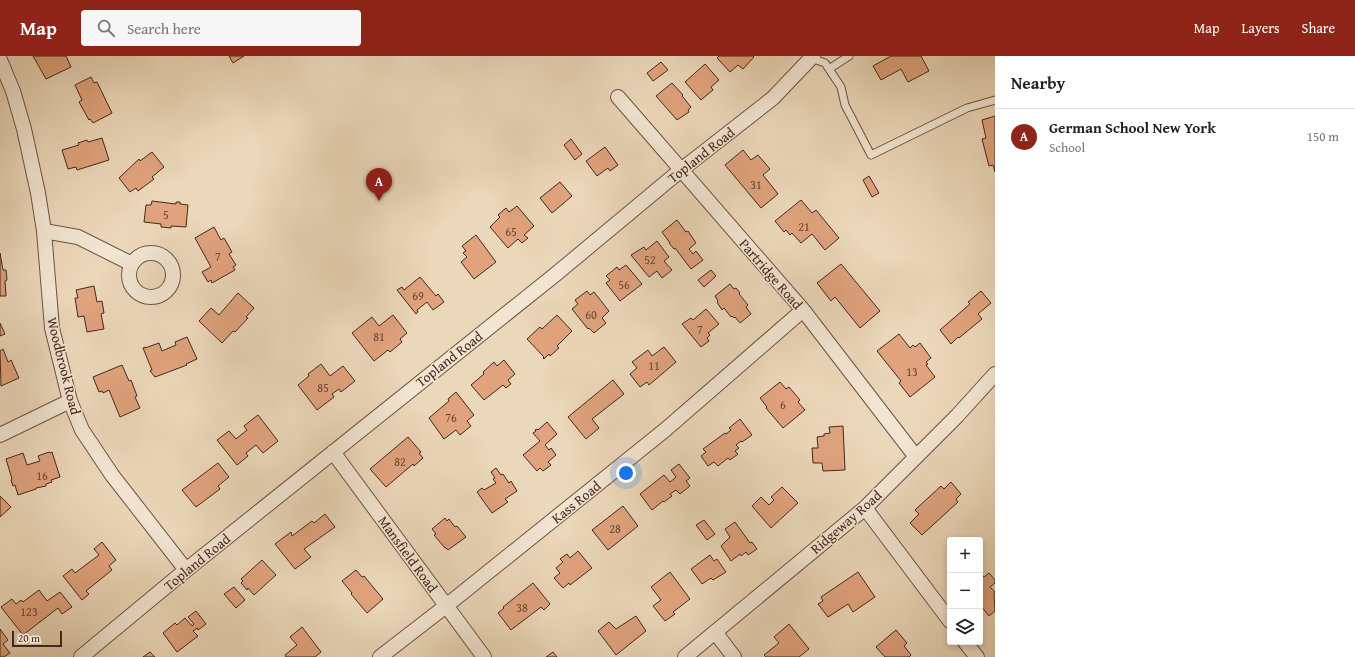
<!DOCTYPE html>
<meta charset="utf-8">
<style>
:root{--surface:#fff;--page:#f6f6f6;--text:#222;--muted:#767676;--line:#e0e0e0;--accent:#8f2418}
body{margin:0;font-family:"Gentium Book Plus",serif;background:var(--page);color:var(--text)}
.controls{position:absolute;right:12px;bottom:12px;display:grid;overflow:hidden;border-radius:4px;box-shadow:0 2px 6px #0003}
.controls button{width:36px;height:36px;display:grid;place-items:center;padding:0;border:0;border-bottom:1px solid var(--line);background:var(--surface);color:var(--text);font:20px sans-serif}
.scale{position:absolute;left:12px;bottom:10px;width:50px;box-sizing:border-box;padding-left:4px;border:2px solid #45271c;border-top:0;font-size:11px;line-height:14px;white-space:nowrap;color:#45271c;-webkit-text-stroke:3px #f2e5d2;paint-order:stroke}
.you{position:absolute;left:626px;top:417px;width:14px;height:14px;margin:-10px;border:3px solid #fff;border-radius:50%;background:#1a73e8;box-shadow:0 0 0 6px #1a73e833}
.badge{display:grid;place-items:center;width:26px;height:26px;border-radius:50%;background:var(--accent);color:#fff;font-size:13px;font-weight:700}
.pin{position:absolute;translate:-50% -33px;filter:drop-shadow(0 1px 2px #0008)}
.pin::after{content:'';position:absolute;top:21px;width:14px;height:12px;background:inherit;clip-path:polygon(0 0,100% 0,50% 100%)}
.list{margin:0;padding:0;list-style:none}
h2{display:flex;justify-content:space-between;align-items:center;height:52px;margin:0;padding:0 16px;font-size:17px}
h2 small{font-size:13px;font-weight:400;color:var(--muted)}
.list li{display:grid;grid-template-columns:26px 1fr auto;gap:12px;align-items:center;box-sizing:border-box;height:56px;padding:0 16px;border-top:1px solid var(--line)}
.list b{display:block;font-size:15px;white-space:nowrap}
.list p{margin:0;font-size:13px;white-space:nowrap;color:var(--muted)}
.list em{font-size:13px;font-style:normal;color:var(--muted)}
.icon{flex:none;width:22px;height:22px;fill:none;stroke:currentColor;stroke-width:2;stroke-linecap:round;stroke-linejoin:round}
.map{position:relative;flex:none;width:995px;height:601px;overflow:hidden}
header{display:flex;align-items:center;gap:24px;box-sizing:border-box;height:56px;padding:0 20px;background:var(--accent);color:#fff}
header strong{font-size:19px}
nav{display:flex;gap:22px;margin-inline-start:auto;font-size:14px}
.search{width:280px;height:36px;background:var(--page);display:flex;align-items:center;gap:10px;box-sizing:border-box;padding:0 14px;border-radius:4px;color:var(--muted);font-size:15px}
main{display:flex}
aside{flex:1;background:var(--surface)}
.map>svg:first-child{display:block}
.building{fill:#e0a37d;stroke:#45271c}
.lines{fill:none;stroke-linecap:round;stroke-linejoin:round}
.service-casing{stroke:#6e5343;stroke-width:9}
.minor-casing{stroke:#6e5343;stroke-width:16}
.service{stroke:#f2e5d2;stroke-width:7}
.minor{stroke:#f2e5d2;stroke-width:14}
.labels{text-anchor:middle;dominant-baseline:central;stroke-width:3;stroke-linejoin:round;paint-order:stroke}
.number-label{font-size:12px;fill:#6c4634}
.street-label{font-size:14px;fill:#45271c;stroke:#f2e5d2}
</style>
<header>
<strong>Map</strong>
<div class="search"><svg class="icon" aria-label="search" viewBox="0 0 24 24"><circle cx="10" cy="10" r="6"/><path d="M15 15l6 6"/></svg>Search here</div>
<nav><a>Map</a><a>Layers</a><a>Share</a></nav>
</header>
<main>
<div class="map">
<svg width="995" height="601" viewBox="0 0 995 601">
<rect width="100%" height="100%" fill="#ebd7b9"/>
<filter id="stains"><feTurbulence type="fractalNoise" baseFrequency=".005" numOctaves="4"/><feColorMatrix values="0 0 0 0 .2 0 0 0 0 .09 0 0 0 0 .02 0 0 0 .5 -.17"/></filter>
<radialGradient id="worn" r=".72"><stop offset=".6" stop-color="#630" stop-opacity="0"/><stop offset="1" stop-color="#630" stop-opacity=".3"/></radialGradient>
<!-- building -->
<path class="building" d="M33 0H66L71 11 46 23Z
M229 0H244L233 7Z
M719 0H753L754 1 743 13 738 9 730 16 717 2Z
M891 0H921L929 15 908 26 901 13 881 24 873 10Z
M661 6 668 14 653 25 647 17Z
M705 8 719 24 711 31 713 34 701 44 685 26Z
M91 21 94 27 97 26 112 57 93 67 90 63 89 64 79 46 82 44 75 29Z
M672 27 683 39 682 40 691 51 688 54 689 56 677 64 656 40Z
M995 60V116L993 109 989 110 982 83 986 82 982 64Z
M102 82 109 104 77 114 76 111 68 113 62 94 79 89 78 87 87 84 88 86Z
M571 83 582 98 575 104 564 89Z
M605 91 618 109 610 115 608 112 597 120 586 105Z
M743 94 751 104 758 99 770 113 763 119 778 138 761 152 725 109Z
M152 96 164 111 152 121 154 123 138 135 136 132 130 136 119 122 139 103 140 105Z
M869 120 879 137 872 141 863 124Z
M560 126 572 140 552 157 540 142Z
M801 144 812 157 816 154 839 182 825 194 812 178 801 187 792 177 790 179 786 174 784 176 775 165Z
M152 145 176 148V146H180V148L188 149 186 171 171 170V172L161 171V168L144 166 146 149H151Z
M517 150 534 170 524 179 528 182 522 187 518 183 508 192 490 171 500 161 498 159 506 152 509 156Z
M677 164 686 176 688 175 696 187 689 193 693 198 696 195 703 204 691 213 675 192 674 193 669 187H670L662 176Z
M214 171 221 184 224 182 232 196 229 198 236 209 233 211 235 214 212 227 211 224 208 226 202 216 211 211 195 182Z
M476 179 496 206 474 223 461 206 467 201 463 197 466 195 462 190Z
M657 185 669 201 664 205 672 214 662 222 657 215 649 221 631 199 644 191 646 194Z
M0 197 3 214H6L7 224 5 225 6 240H0Z
M841 208 880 255 860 272 835 241 831 245 817 227Z
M626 209 642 228 620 245 606 227 610 224 606 220 617 211 619 214Z
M711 214 716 220 704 231 698 224Z
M420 221 436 240 438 238 444 246 433 254 427 246 417 254 418 256 416 258 397 234 402 231 404 234Z
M730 228 734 233 736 232 740 237 739 238 748 249 746 251 751 258 740 267 735 261 734 262 732 260 731 261 724 252 722 254 717 246 718 245 715 240Z
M94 230 97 246 102 245 104 257 101 258 104 273 87 276 84 260 78 261 75 242H78L76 234Z
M587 235 590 239 594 236 609 255 602 262 606 267 594 277 589 272 588 273 572 253 578 248 575 244Z
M981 235 991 247 978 258 982 263 959 282 958 281 951 288 940 274 970 248 968 246Z
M238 237 254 252 246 261 248 262 235 276 233 275 222 287 199 265 211 252 219 259Z
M706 253 719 268 708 277 710 279 707 282 709 285 701 291 682 268 691 262 693 264Z
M393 259 407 277 400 283 402 286 390 296 388 294 374 305 352 277 372 261 379 270Z
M557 259 572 275 557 290 559 292 550 300 549 298 544 303 543 302 544 301 527 283 540 271 542 273Z
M0 267 5 278 0 280Z
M899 278 910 292 913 289 915 291 920 287 931 302 926 306 928 308 926 309 935 321 910 341 899 327 901 325 877 295Z
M187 281 197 303 186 308 187 309 155 321 150 315 152 314 143 292 145 291V292L159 287 162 295 176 289 175 286Z
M664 291 676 306 649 329 647 326 640 331 630 318 637 312 632 306 648 294 652 300Z
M3 293 8 306 11 304 19 322 1 330 0 295Z
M504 304 515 318 508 324 511 328 506 332 503 329 484 344 471 329 484 318 483 316 494 306 497 310Z
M321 308 330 320 343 310 355 325 341 336 339 333 332 338 334 341 317 354 298 329 309 320 308 318Z
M122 309 129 325 131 324 137 340 135 341 140 352 120 361 109 334 103 337 102 335 99 336 93 321Z
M613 324 624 338 592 363 599 372 586 383 568 361Z
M780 326 786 333 789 331 800 344 798 346 805 354 783 372 766 352 767 351 760 342Z
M456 336 474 359 467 365 471 370 460 379 456 374 444 383 429 362 449 345 448 343Z
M258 359 278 385 263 397 256 389 246 397 248 400 237 409 217 384 229 375 236 383 247 374 244 370Z
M740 363 752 379 742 386 741 385 736 389 739 392 735 395 738 398 730 404 728 402 718 410 714 406 708 410 701 400 706 396 703 393 725 377 726 378 731 374 729 372Z
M547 366 557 378 545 389 549 394 551 392 556 399 548 406 551 409 543 415 540 412 537 415 523 399 540 385 533 377 536 375 535 374 537 373 538 374Z
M843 370 845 414 823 415 822 407H813L812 392H818L817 381 824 380V378L830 377 829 371Z
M408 381 421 396 419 397 423 402 414 410 413 408 386 431 370 413Z
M49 396 50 397 52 396 60 421 51 424 52 426 46 428V430L36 432V433L18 439 15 429 13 430 11 424 12 423 6 403 23 397 27 409 40 405 38 400Z
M218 407 229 421 218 430 220 433 196 451 182 434Z
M679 408 690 422 686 425 690 430 680 438 676 434 670 438 672 440 664 446 663 445 652 454 640 438 664 419 670 426 676 421 671 414Z
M496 412 501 419 503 418 509 427 511 425 517 435 505 443 508 446 492 457 477 436 482 432 484 434 496 427 493 423 495 422 491 416Z
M951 426 961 438 956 443 958 446 922 479 910 467 919 458 915 454 941 430 944 433Z
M782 431 798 447 771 472 752 450 761 441 769 449 774 444 771 441Z
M0 440 11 451 0 461Z
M623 450 638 470 608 494 592 474Z
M325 458 335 471 304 493 311 501 295 513 275 488 291 476 292 480 312 465 314 467Z
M445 462 447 465 449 463 455 471 457 470 466 481 448 494 446 492H445L434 479 436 478 432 473Z
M704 464 715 478 707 484 696 469Z
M735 466 750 487 752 486 757 493 748 499 746 496 741 500 740 498 731 505 721 490 730 481 725 473Z
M102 486 116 504 109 510 112 514 86 535 89 538 82 544 63 520 72 513 75 517 99 499 94 493Z
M578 495 592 512 570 529 569 527 563 532 554 522 560 517 556 512 563 506 560 503 567 498 570 502Z
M710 499 714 505 717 503 726 516 713 524 711 522 702 528 691 513Z
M262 504 276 519 254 539 248 532 247 534 241 527 243 525 241 523Z
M356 514 362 521 364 520 383 543 367 557 351 538 352 537 342 525Z
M670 516 690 543 673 556 675 558 665 565 653 550 661 544 651 531Z
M858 516 875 541 853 556 848 548 828 561 818 548 823 545 821 541Z
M980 516 984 521 989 517 995 524V527L990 531 995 536 994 538 995 555 989 560 980 549Z
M533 527 550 548 544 554 541 551 511 574 498 557 504 552 503 551Z
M234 531 245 544 236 552 224 538Z
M39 534 47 545 60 536 72 551 62 558 58 552 23 579 1 551 12 543 16 548 21 544 23 546Z
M196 555 206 568 198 574 197 572 193 575 198 580 177 596 163 577 175 567 177 569 185 562 192 570 194 568 188 561Z
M636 560 646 575 616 599 598 575 609 566 616 573Z
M789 568 809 593 799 601H766L764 599 779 587 774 581Z
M302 571 321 596 315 601H286L285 599 297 589 290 581Z
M0 573 8 584 3 588 10 597 4 601H0Z
M896 574 907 587 904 590 911 599 909 601H885L876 591Z
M150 596 155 601H143Z
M553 596 557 601H546Z"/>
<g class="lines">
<defs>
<path id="service" d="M811 2 825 7 841 31 845 49 871 99 967 52 995 44
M829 13 849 0"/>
<path id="minor" d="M0 4 13 35 24 73 38 137 44 175 52 272 70 345 82 374 112 419 186 514
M618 41 803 254 916 401
M44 175 78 181 132 208
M129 219a22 22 0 1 1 44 0a22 22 0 1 1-44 0Z
M0 379 70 345
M333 396 484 601
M865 452 950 565
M715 576 734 601
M965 586 977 601
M81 601 186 514 556 218 681 114 773 42 813 0
M380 601 446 550 665 374 803 254
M685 601 865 452 957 360 995 318"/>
</defs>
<!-- service casing -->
<use href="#service" class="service-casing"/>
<!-- minor casing -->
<use href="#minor" class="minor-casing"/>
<!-- service -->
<use href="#service" class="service"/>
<!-- minor -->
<use href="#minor" class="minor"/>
</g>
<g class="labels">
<!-- number labels -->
<g class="number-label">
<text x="756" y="128">31</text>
<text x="166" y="158">5</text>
<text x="804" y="170">21</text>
<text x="511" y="175">65</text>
<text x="218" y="200">7</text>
<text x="650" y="203">52</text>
<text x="624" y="228">56</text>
<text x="418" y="239">69</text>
<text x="591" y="258">60</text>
<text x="700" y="273">7</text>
<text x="379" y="280">81</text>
<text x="654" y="309">11</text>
<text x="912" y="315">13</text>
<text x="323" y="331">85</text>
<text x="783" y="348">6</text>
<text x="451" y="361">76</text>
<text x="400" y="405">82</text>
<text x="42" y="419">16</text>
<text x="615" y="472">28</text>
<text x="522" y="551">38</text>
<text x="29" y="555">123</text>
</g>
<!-- street labels -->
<g class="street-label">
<text transform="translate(701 99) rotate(-38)">Topland Road</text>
<text transform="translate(771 218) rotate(49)">Partridge Road</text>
<text transform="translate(449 303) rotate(-38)">Topland Road</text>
<text transform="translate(64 310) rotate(76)">Woodbrook Road</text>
<text transform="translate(576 446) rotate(-39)">Kass Road</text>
<text transform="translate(846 466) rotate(-41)">Ridgeway Road</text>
<text transform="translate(408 498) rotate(54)">Mansfield Road</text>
<text transform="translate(197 506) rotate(-39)">Topland Road</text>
</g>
</g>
<rect width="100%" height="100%" filter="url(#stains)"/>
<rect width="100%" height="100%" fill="url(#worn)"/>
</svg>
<div class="controls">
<button>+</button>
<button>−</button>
<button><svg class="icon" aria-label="layers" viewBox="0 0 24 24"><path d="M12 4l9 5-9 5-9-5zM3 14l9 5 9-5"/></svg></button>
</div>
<div class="scale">20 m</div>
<div class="you"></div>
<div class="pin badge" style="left:379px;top:145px">A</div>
</div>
<aside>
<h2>Nearby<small></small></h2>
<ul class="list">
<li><span class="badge">A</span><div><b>German School New York</b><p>School</p></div><em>150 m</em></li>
</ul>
</aside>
</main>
